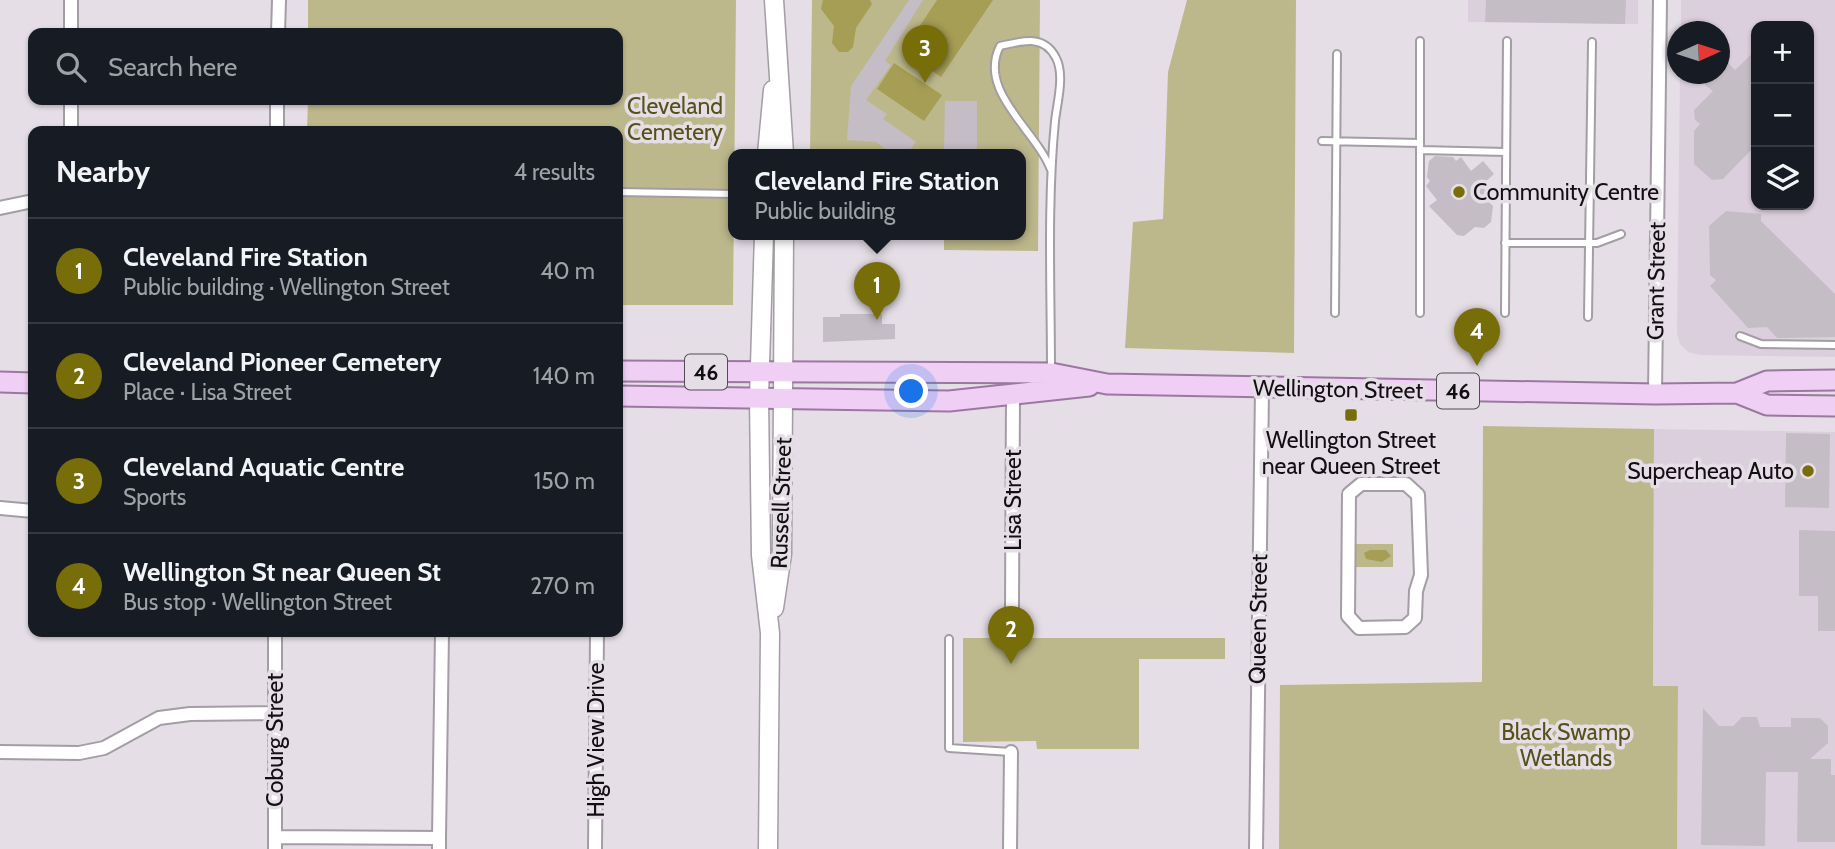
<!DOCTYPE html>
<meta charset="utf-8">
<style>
:root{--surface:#171b24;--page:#20242c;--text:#f1f3f6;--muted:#9ea1a6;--line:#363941;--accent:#776d09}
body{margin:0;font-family:Cabin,sans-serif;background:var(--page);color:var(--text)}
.controls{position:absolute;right:21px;top:21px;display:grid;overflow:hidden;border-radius:14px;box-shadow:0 2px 5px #0004}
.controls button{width:63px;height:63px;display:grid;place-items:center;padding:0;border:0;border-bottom:2px solid var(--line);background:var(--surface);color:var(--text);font:35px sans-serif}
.compass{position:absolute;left:1667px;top:21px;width:63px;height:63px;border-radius:50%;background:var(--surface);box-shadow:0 2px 5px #0004;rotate:87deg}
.you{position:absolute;left:912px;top:392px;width:24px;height:24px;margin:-18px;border:5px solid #fff;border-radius:50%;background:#1a73e8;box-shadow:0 0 0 10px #1a73e833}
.badge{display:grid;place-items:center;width:46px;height:46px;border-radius:50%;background:var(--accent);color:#fff;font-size:23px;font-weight:700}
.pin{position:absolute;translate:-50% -58px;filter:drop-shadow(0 2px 4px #0008)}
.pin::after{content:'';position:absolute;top:37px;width:24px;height:21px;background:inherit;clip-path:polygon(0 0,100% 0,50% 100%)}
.popup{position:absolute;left:728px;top:149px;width:298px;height:91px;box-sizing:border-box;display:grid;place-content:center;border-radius:14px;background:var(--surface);filter:drop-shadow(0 2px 5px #0005);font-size:23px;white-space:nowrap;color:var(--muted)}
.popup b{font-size:26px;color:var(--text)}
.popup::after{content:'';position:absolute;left:50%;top:100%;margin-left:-14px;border:14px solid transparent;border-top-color:var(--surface)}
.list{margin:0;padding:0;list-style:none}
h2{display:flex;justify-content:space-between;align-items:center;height:91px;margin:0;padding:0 28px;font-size:30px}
h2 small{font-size:23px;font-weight:400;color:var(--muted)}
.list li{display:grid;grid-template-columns:46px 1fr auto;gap:21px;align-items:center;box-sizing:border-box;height:105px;padding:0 28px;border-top:2px solid var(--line)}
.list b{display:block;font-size:26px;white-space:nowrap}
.list p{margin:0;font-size:23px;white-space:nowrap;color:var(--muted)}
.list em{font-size:23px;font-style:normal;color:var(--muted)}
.icon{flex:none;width:38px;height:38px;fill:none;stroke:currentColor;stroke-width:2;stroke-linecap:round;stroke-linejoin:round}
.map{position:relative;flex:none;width:1835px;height:849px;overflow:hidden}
.search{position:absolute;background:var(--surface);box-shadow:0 2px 5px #0004;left:28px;top:28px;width:595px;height:77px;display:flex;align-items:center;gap:18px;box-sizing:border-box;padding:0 24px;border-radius:14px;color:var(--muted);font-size:26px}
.panel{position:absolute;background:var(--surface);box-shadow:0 2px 5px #0004;left:28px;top:126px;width:595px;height:511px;border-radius:14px}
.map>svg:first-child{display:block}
.built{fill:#dbcfdd;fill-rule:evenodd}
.green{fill:#bdb88b}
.water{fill:#a69e55}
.building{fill:#c4bdc5}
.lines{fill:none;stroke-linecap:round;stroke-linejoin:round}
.lane-casing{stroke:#a39da4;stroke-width:10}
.street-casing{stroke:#a39da4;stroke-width:16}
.secondary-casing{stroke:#a39da4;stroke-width:21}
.primary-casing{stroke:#9b78a0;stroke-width:23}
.lane{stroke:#fff;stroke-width:6}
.street{stroke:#fff;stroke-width:12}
.secondary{stroke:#fff;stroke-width:18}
.primary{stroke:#efd0f4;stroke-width:19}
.poi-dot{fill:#776d09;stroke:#e5dee6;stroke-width:2.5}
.labels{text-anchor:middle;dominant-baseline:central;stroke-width:7;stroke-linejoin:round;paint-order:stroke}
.shield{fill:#e5dee6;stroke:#514d52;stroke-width:2}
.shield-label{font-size:21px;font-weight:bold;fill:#120f12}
.park-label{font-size:23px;fill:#575019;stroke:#e5dee6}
.poi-label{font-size:23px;fill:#120f12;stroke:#e5dee6;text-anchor:start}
.street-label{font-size:23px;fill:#120f12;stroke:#e5dee6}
</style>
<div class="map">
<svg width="1835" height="849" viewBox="0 0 1835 849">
<rect width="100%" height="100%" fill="#e5dee6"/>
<!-- built -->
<path class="built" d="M1468 0H1638V24L1468 22Z
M1681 0H1835V357L1700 355 1688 352 1680 344 1677 333 1680 74H1720V32L1681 31ZM1756 26H1809V205H1756Z
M1654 429 1835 432V849H1677L1678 687H1653Z"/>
<!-- green -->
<path class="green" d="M308 0H736L733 305H618V131H307L308 100H618V33H308Z
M812 0H1040L1038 251 944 250V234H1020V154H810Z
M1187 0H1296L1294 353 1125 348 1133 222 1163 219 1168 72Z
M1483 426 1654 429 1653 686H1678L1677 849H1279L1280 685 1482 682Z
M1356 544H1393V567H1356Z
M963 638H1225V659H1139V749H1037L1036 741 963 742Z"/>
<!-- water -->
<path class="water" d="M823 0H870L872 4 856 28 853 47 848 52H839L832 43 834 26 821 9Z
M937 0H993L941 77 903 51Z
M894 63 942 95 924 121 877 89Z
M1370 550H1386L1391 556 1382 562 1366 559 1364 553Z"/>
<!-- building -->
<path class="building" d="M909 0H923L885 61 891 65 866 100 887 114 883 119 916 142 907 154H892L876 142 847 140 851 86Z
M1486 0H1626L1625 24 1485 22Z
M1756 50V145L1723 179 1712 180 1694 164V131L1700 124 1695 120 1694 110 1713 91 1705 85V74H1719V54L1735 70Z
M945 101H977V154H944Z
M1435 156 1453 157 1456 161 1461 157 1471 171 1483 161 1494 174 1483 184 1494 198 1489 202 1493 206 1491 222 1484 228 1475 227 1464 236 1457 235 1429 206 1437 200 1426 186 1430 181 1427 177 1429 161Z
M1726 211 1761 214V221L1835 294V337L1777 338 1767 327 1748 328 1710 286 1716 280 1710 275 1709 226Z
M840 314H882V324H895V339L823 342V317H840Z
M1786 433 1830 434 1829 508 1785 507Z
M1799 530 1835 531V631H1818V596H1799Z
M1703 708 1719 726H1733L1742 717H1757L1760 727H1791V718H1820L1828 726V743L1810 759H1831V775H1835V842H1797L1798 772H1766L1765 846 1701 845Z"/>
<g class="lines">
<defs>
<path id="lane" d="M1322 141 1420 143
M1420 150 1506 152
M1051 170C1036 130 977 91 1000 46 1022 41 1044 34 1056 58 1065 75 1057 103 1055 121 1047 204 1051 288 1051 372
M618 192 734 194
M1505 243H1597L1621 234
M1335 313 1337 54
M1420 313V41
M1505 313 1507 41
M1588 317 1592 42
M1740 336 1761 344 1835 345
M949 639V748L1011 752"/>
<path id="street" d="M71 33V0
M278 33 279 0
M71 131V100
M277 131V100
M0 208 33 201
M1655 394 1660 0
M1361 484H1406L1418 495 1421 575 1416 591 1415 618 1405 627 1359 628 1348 616 1349 494Z
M0 508 33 511
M1012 607 1013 394
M275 632V849
M0 752 79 753 104 748 159 718 190 714 274 713
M276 837 439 838V849
M439 838 442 632
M595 849 597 632
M1010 849 1011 752
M1256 849 1262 389"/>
<path id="secondary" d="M774 0 784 154
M767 154 773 90
M764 234 759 398 761 555 770 633 768 849
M774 608 782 554 784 234"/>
<path id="primary" d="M618 371 1051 373 1107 384 1655 394 1737 393 1767 381 1835 380
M0 382 33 383
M1737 393 1767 405 1835 406
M618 396 949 401 1089 386"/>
</defs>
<!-- lane casing -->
<use href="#lane" class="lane-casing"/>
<!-- street casing -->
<use href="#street" class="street-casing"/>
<!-- secondary casing -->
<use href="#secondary" class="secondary-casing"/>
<!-- primary casing -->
<use href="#primary" class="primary-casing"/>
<!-- lane -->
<use href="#lane" class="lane"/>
<!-- street -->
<use href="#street" class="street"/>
<!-- secondary -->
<use href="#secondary" class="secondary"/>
<!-- primary -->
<use href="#primary" class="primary"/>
</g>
<!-- markers -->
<g class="poi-dot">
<circle cx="1459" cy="192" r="7"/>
<rect x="1344" y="408" width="14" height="14" rx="3.5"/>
<circle cx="1808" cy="471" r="7"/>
</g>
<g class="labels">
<!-- shield labels -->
<g class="shield">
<rect x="685" y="354.5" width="42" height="35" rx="5"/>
<rect x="1437" y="373.5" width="42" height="35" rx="5"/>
</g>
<g class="shield-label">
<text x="706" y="372">46</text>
<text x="1458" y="391">46</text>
</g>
<!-- park labels -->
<g class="park-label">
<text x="675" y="106">Cleveland<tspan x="675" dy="26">Cemetery</tspan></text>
<text x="1566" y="732">Black Swamp<tspan x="1566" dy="26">Wetlands</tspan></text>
</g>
<!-- poi labels -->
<g class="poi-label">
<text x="1473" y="192">Community Centre</text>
<text x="1351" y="440" text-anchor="middle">Wellington Street<tspan x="1351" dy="26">near Queen Street</tspan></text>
<text x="1794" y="471" text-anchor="end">Supercheap Auto</text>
</g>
<!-- street labels -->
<g class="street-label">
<text transform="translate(1656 281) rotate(-89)">Grant Street</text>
<text transform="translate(1338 389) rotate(1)">Wellington Street</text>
<text transform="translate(1013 500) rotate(-90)">Lisa Street</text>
<text transform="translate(781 503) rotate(-88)">Russell Street</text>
<text transform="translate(1258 619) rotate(-89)">Queen Street</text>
<text transform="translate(275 740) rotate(-90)">Coburg Street</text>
<text transform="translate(596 740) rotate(-90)">High View Drive</text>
</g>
</g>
</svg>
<div class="controls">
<button>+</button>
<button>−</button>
<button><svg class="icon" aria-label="layers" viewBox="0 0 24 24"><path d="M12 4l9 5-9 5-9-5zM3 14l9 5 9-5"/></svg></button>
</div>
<svg class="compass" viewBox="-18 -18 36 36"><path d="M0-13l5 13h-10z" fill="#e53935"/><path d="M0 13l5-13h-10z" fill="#9ea1a6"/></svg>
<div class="you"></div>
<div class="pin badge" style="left:877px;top:320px">1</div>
<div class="popup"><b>Cleveland Fire Station</b>Public building</div>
<div class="pin badge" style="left:1011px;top:664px">2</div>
<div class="pin badge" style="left:925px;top:83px">3</div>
<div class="pin badge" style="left:1477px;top:366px">4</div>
<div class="search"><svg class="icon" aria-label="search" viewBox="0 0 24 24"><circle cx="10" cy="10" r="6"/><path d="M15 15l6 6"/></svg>Search here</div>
<section class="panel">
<h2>Nearby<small>4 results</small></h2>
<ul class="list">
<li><span class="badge">1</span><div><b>Cleveland Fire Station</b><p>Public building · Wellington Street</p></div><em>40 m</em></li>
<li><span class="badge">2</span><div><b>Cleveland Pioneer Cemetery</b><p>Place · Lisa Street</p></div><em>140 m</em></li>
<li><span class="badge">3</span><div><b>Cleveland Aquatic Centre</b><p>Sports</p></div><em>150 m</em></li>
<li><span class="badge">4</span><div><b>Wellington St near Queen St</b><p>Bus stop · Wellington Street</p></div><em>270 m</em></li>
</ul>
</section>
</div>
